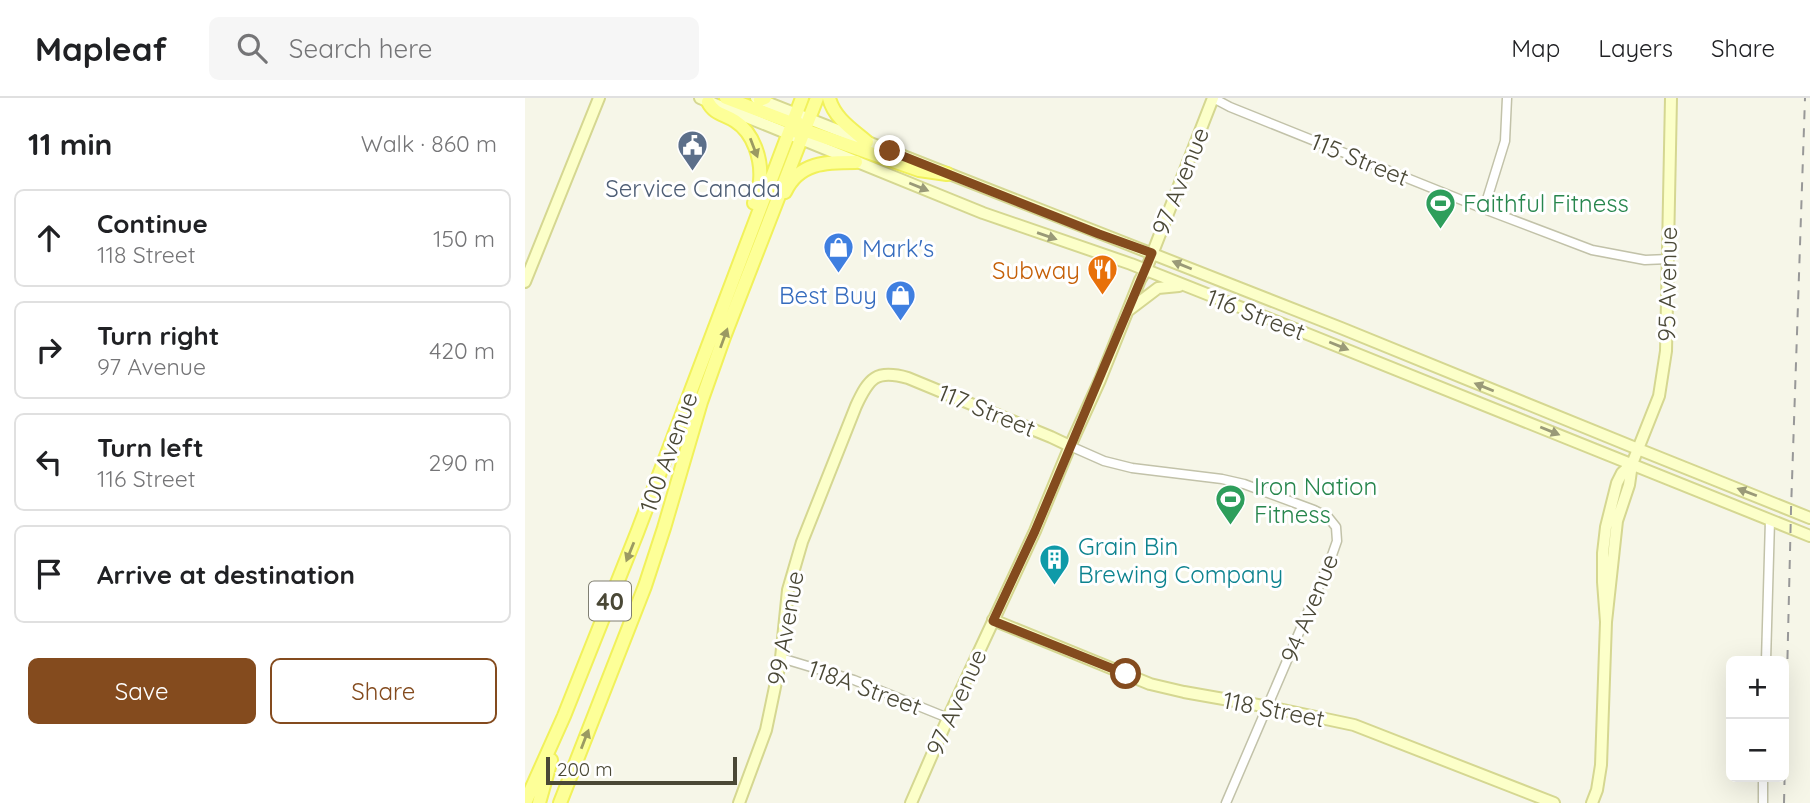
<!DOCTYPE html>
<meta charset="utf-8">
<style>
:root{--surface:#fff;--page:#f6f6f6;--text:#202124;--muted:#757577;--line:#e0e0e0;--accent:#844b1e}
body{margin:0;font-family:Quicksand,sans-serif;background:var(--page);color:var(--text)}
.controls{position:absolute;right:21px;bottom:21px;display:grid;overflow:hidden;border-radius:10px;box-shadow:0 7px 28px #0002}
.controls button{width:63px;height:63px;display:grid;place-items:center;padding:0;border:0;border-bottom:2px solid var(--line);background:var(--surface);color:var(--text);font:35px sans-serif}
.scale{position:absolute;left:21px;bottom:18px;width:191px;box-sizing:border-box;padding-left:7px;border:4px solid #4a4836;border-top:0;font-size:19px;line-height:24px;white-space:nowrap;color:#4a4836;-webkit-text-stroke:5px #fff;paint-order:stroke}
.stop{position:absolute;width:21px;height:21px;margin:-16px;border:5px solid #844b1e;border-radius:50%;background:#fff}
.stop.end{background:#844b1e;border-color:#fff;box-shadow:0 2px 7px #0008}
.list{margin:0;padding:0;list-style:none}
h2{display:flex;justify-content:space-between;align-items:center;height:91px;margin:0;padding:0 28px;font-size:30px}
h2 small{font-size:23px;font-weight:400;color:var(--muted)}
.list li{display:grid;grid-template-columns:46px 1fr auto;gap:21px;align-items:center;box-sizing:border-box;height:98px;margin:0 14px 14px;padding:0 14px;border:2px solid var(--line);border-radius:10px}
.list b{display:block;font-size:26px;white-space:nowrap}
.list p{margin:0;font-size:23px;white-space:nowrap;color:var(--muted)}
.list em{font-size:23px;font-style:normal;color:var(--muted)}
.actions{display:flex;gap:14px;padding:21px 28px}
.actions a{flex:1;padding:16px 0;border:2px solid var(--accent);border-radius:10px;text-align:center;font-size:24px;color:var(--accent)}
.actions .main{background:var(--accent);color:#fff}
.icon{flex:none;width:38px;height:38px;fill:none;stroke:currentColor;stroke-width:2;stroke-linecap:round;stroke-linejoin:round}
.map{position:relative;flex:none;width:1285px;height:705px;overflow:hidden}
header{display:flex;align-items:center;gap:42px;box-sizing:border-box;height:98px;padding:0 35px;background:var(--surface);border-bottom:2px solid var(--line)}
header strong{font-size:33px}
nav{display:flex;gap:38px;margin-inline-start:auto;font-size:24px}
.search{width:490px;height:63px;background:var(--page);display:flex;align-items:center;gap:18px;box-sizing:border-box;padding:0 24px;border-radius:10px;color:var(--muted);font-size:26px}
main{display:flex}
aside{flex:1;background:var(--surface)}
.map>svg:first-child{display:block}
.lines{fill:none;stroke-linecap:round;stroke-linejoin:round}
.street-casing{stroke:#c2c2a9;stroke-width:11}
.secondary-casing{stroke:#d5d791;stroke-width:14}
.primary-casing{stroke:#f1f15b;stroke-width:16}
.street{stroke:#fff;stroke-width:8}
.secondary{stroke:#fcffc9;stroke-width:10}
.primary{stroke:#fdff98;stroke-width:12}
.rail{stroke:#989898;stroke-width:2;stroke-dasharray:9 9;stroke-linecap:butt}
.oneway{fill:#9b9a62}
.oneway2{fill:#9a9a78}
.route{stroke:#844b1e;stroke-width:9}
.labels{text-anchor:middle;dominant-baseline:central;stroke-width:6;stroke-linejoin:round;paint-order:stroke}
.shield{fill:#fff;stroke:#807f72;stroke-width:2}
.shield-label{font-size:23px;font-weight:bold;fill:#4a4836}
.street-label{font-size:24px;fill:#4a4836;stroke:#fff}
.service-label{font-size:24px;fill:#4e5e75;stroke:#fff}
.leisure-label{font-size:24px;fill:#27864d;stroke:#fff;text-anchor:start}
.shop-label{font-size:24px;fill:#366cbe;stroke:#fff;text-anchor:start}
.food-label{font-size:24px;fill:#c56008;stroke:#fff;text-anchor:end}
.culture-label{font-size:24px;fill:#0d838f;stroke:#fff;text-anchor:start}
</style>
<header>
<strong>Mapleaf</strong>
<div class="search"><svg class="icon" aria-label="search" viewBox="0 0 24 24"><circle cx="10" cy="10" r="6"/><path d="M15 15l6 6"/></svg>Search here</div>
<nav><a>Map</a><a>Layers</a><a>Share</a></nav>
</header>
<main>
<aside>
<h2>11 min<small>Walk · 860 m</small></h2>
<ul class="list">
<li><svg class="icon" aria-label="ahead" viewBox="0 0 24 24"><path d="M12 20V5M6 11l6-6 6 6"/></svg><div><b>Continue</b><p>118 Street</p></div><em>150 m</em></li>
<li><svg class="icon" aria-label="right" viewBox="0 0 24 24"><path d="M7 20v-9h11M14 6l5 5-5 5"/></svg><div><b>Turn right</b><p>97 Avenue</p></div><em>420 m</em></li>
<li><svg class="icon" aria-label="left" viewBox="0 0 24 24"><path d="M17 20v-9H6M10 6l-5 5 5 5"/></svg><div><b>Turn left</b><p>116 Street</p></div><em>290 m</em></li>
<li><svg class="icon" aria-label="arrive" viewBox="0 0 24 24"><path d="M6 21V4h12l-3 4 3 4H6"/></svg><div><b>Arrive at destination</b></div></li>
</ul>
<div class="actions"><a class="main">Save</a><a>Share</a></div>
</aside>
<div class="map">
<svg width="1285" height="705" viewBox="0 0 1285 705">
<rect width="100%" height="100%" fill="#f6f6e8"/>
<g class="lines">
<defs>
<path id="street" d="M688 0 705 9 959 111 1067 152 1120 162 1144 161
M959 111 980 43 982 0
M545 348 579 363 607 370 697 381 719 386 789 412 803 419 811 429 812 443 806 460 701 705
M256 560 329 582 423 620
M1241 563 1245 422
M1238 705V679"/>
<path id="secondary" d="M175 0 458 115 606 166 750 223 1285 438
M231 0 816 230 1113 351 1285 420
M0 184 74 0
M604 212 633 190 654 188
M468 522 625 586 659 594 744 609 829 627 1029 705
M1081 524 1092 423 1104 387 1107 366 1134 298 1141 253 1146 0
M214 705 241 632 256 560 263 492 277 444 331 308C344 280 351 271 383 280L526 339 545 348
M386 705 423 620 510 433 545 348 575 282 615 182 621 172 688 0
M1067 705 1072 692 1076 667 1081 524 1078 484V455L1081 429 1092 385 1097 375 1107 366"/>
<path id="primary" d="M201 0 267 25 272 24
M304 0C309 20 328 32 342 44
M235 2 240 0
M183 4C189 16 199 16 210 23 229 35 237 62 235 83 234 91 231 98 229 105
M272 34 279 32 394 72 422 76
M260 94C274 64 301 64 331 64
M0 705 39 618 112 435 277 0
M14 705 26 662
M35 705 120 488 139 430 176 304 199 239 292 0"/>
</defs>
<!-- street casing -->
<use href="#street" class="street-casing"/>
<!-- secondary casing -->
<use href="#secondary" class="secondary-casing"/>
<!-- primary casing -->
<use href="#primary" class="primary-casing"/>
<!-- street -->
<use href="#street" class="street"/>
<!-- secondary -->
<use href="#secondary" class="secondary"/>
<!-- primary -->
<use href="#primary" class="primary"/>
<!-- rail -->
<path class="rail" d="M1259 705 1266 412 1280 0"/>
</g>
<!-- one-way arrows -->
<defs><path id="oneway-solid" d="M-6-.8H1V-3.2L6.5 0L1 3.2V.8H-6Z" transform="scale(1.75)"/></defs>
<g class="oneway">
<use href="#oneway-solid" transform="translate(229 50) rotate(69)"/>
<use href="#oneway-solid" transform="translate(199 240) rotate(-70)"/>
<use href="#oneway-solid" transform="translate(105 454) rotate(112)"/>
<use href="#oneway-solid" transform="translate(60 641) rotate(-69)"/>
</g>
<g class="oneway2">
<use href="#oneway-solid" transform="translate(394 89) rotate(22)"/>
<use href="#oneway-solid" transform="translate(522 138) rotate(19)"/>
<use href="#oneway-solid" transform="translate(657 167) rotate(-158)"/>
<use href="#oneway-solid" transform="translate(814 248) rotate(22)"/>
<use href="#oneway-solid" transform="translate(959 289) rotate(-158)"/>
<use href="#oneway-solid" transform="translate(1025 333) rotate(22)"/>
<use href="#oneway-solid" transform="translate(1222 394) rotate(-159)"/>
</g>
<g class="lines">
<!-- route -->
<path class="route" d="M365 53 574 136 627 155 510 433 468 523 601 576"/>
</g>
<!-- icons -->
<defs>
<symbol id="civic-pin" viewBox="-11 -11 22 30"><path d="M0 17L-7.5 6A9.5 9.5 0 1 1 7.5 6Z" fill="#5c6f8a" stroke="#fff"/><path d="M-.6-6.5H3V-4.5H.6V-3L4-1V1h2V6H-6V1h2V-1L-.6-3ZM-1.2 2.5V6h2.4V2.5Z" fill="#fff"/></symbol>
<symbol id="stadium-pin" viewBox="-11 -11 22 30"><path d="M0 17L-7.5 6A9.5 9.5 0 1 1 7.5 6Z" fill="#2e9e5b" stroke="#fff"/><path d="M0-5a6.5 5 0 1 0 0 10a6.5 5 0 1 0 0-10ZM-3.5-1.8h7v3.6h-7Z" fill="#fff"/></symbol>
<symbol id="shop-pin" viewBox="-11 -11 22 30"><path d="M0 17L-7.5 6A9.5 9.5 0 1 1 7.5 6Z" fill="#3f7fe0" stroke="#fff"/><path d="M-5-2.5h2.3a2.7 3.5 0 0 1 5.4 0H5L5.5 6h-11ZM-1.5-2.5h3a1.5 2.3 0 0 0-3 0Z" fill="#fff"/></symbol>
<symbol id="restaurant-pin" viewBox="-11 -11 22 30"><path d="M0 17L-7.5 6A9.5 9.5 0 1 1 7.5 6Z" fill="#e8710a" stroke="#fff"/><path d="M-5-6h1v4h1v-4h1v4h1v-4h1v5L-1.5 .5V6h-2V.5L-5-1ZM5-6V6H3V1.5H1.5Q1.5-4 5-6Z" fill="#fff"/></symbol>
<symbol id="building-pin" viewBox="-11 -11 22 30"><path d="M0 17L-7.5 6A9.5 9.5 0 1 1 7.5 6Z" fill="#0f9aa8" stroke="#fff"/><path d="M-4-6H4V6H1V3H-1V6H-4ZM-2.5-4.3h1.7v1.8h-1.7ZM.8-4.3h1.7v1.8H.8ZM-2.5-1h1.7V.8h-1.7ZM.8-1h1.7V.8H.8Z" fill="#fff"/></symbol>
</defs>
<g fill-rule="evenodd">
<use href="#civic-pin" x="150" y="30" width="35" height="47"/>
<use href="#stadium-pin" x="898" y="88" width="35" height="47"/>
<use href="#shop-pin" x="296" y="132" width="35" height="47"/>
<use href="#restaurant-pin" x="560" y="154" width="35" height="47"/>
<use href="#shop-pin" x="358" y="180" width="35" height="47"/>
<use href="#stadium-pin" x="688" y="384" width="35" height="47"/>
<use href="#building-pin" x="512" y="444" width="35" height="47"/>
</g>
<g class="labels">
<!-- shield labels -->
<rect class="shield" x="64" y="483.5" width="42" height="39" rx="5"/>
<g class="shield-label">
<text x="85" y="503">40</text>
</g>
<!-- street labels -->
<g class="street-label">
<text transform="translate(835 61) rotate(22)">115 Street</text>
<text transform="translate(655 83) rotate(-68)">97 Avenue</text>
<text transform="translate(1142 186) rotate(-89)">95 Avenue</text>
<text transform="translate(731 216) rotate(21)">116 Street</text>
<text transform="translate(462 312) rotate(22)">117 Street</text>
<text transform="translate(143 354) rotate(-70)">100 Avenue</text>
<text transform="translate(784 510) rotate(-68)">94 Avenue</text>
<text transform="translate(260 530) rotate(-80)">99 Avenue</text>
<text transform="translate(340 589) rotate(20)">118A Street</text>
<text transform="translate(431 604) rotate(-66)">97 Avenue</text>
<text transform="translate(749 611) rotate(11)">118 Street</text>
</g>
<!-- service labels -->
<g class="service-label">
<text x="168" y="90">Service Canada</text>
</g>
<!-- leisure labels -->
<g class="leisure-label">
<text x="938" y="105">Faithful Fitness</text>
<text x="729" y="388">Iron Nation<tspan x="729" dy="28">Fitness</tspan></text>
</g>
<!-- shop labels -->
<g class="shop-label">
<text x="337" y="150">Mark's</text>
<text x="352" y="197" text-anchor="end">Best Buy</text>
</g>
<!-- food labels -->
<g class="food-label">
<text x="555" y="172">Subway</text>
</g>
<!-- culture labels -->
<g class="culture-label">
<text x="553" y="448">Grain Bin<tspan x="553" dy="28">Brewing Company</tspan></text>
</g>
</g>
</svg>
<div class="controls">
<button>+</button>
<button>−</button>
</div>
<div class="scale">200 m</div>
<div class="stop" style="left:601px;top:576px"></div>
<div class="stop end" style="left:365px;top:53px"></div>
</div>
</main>
